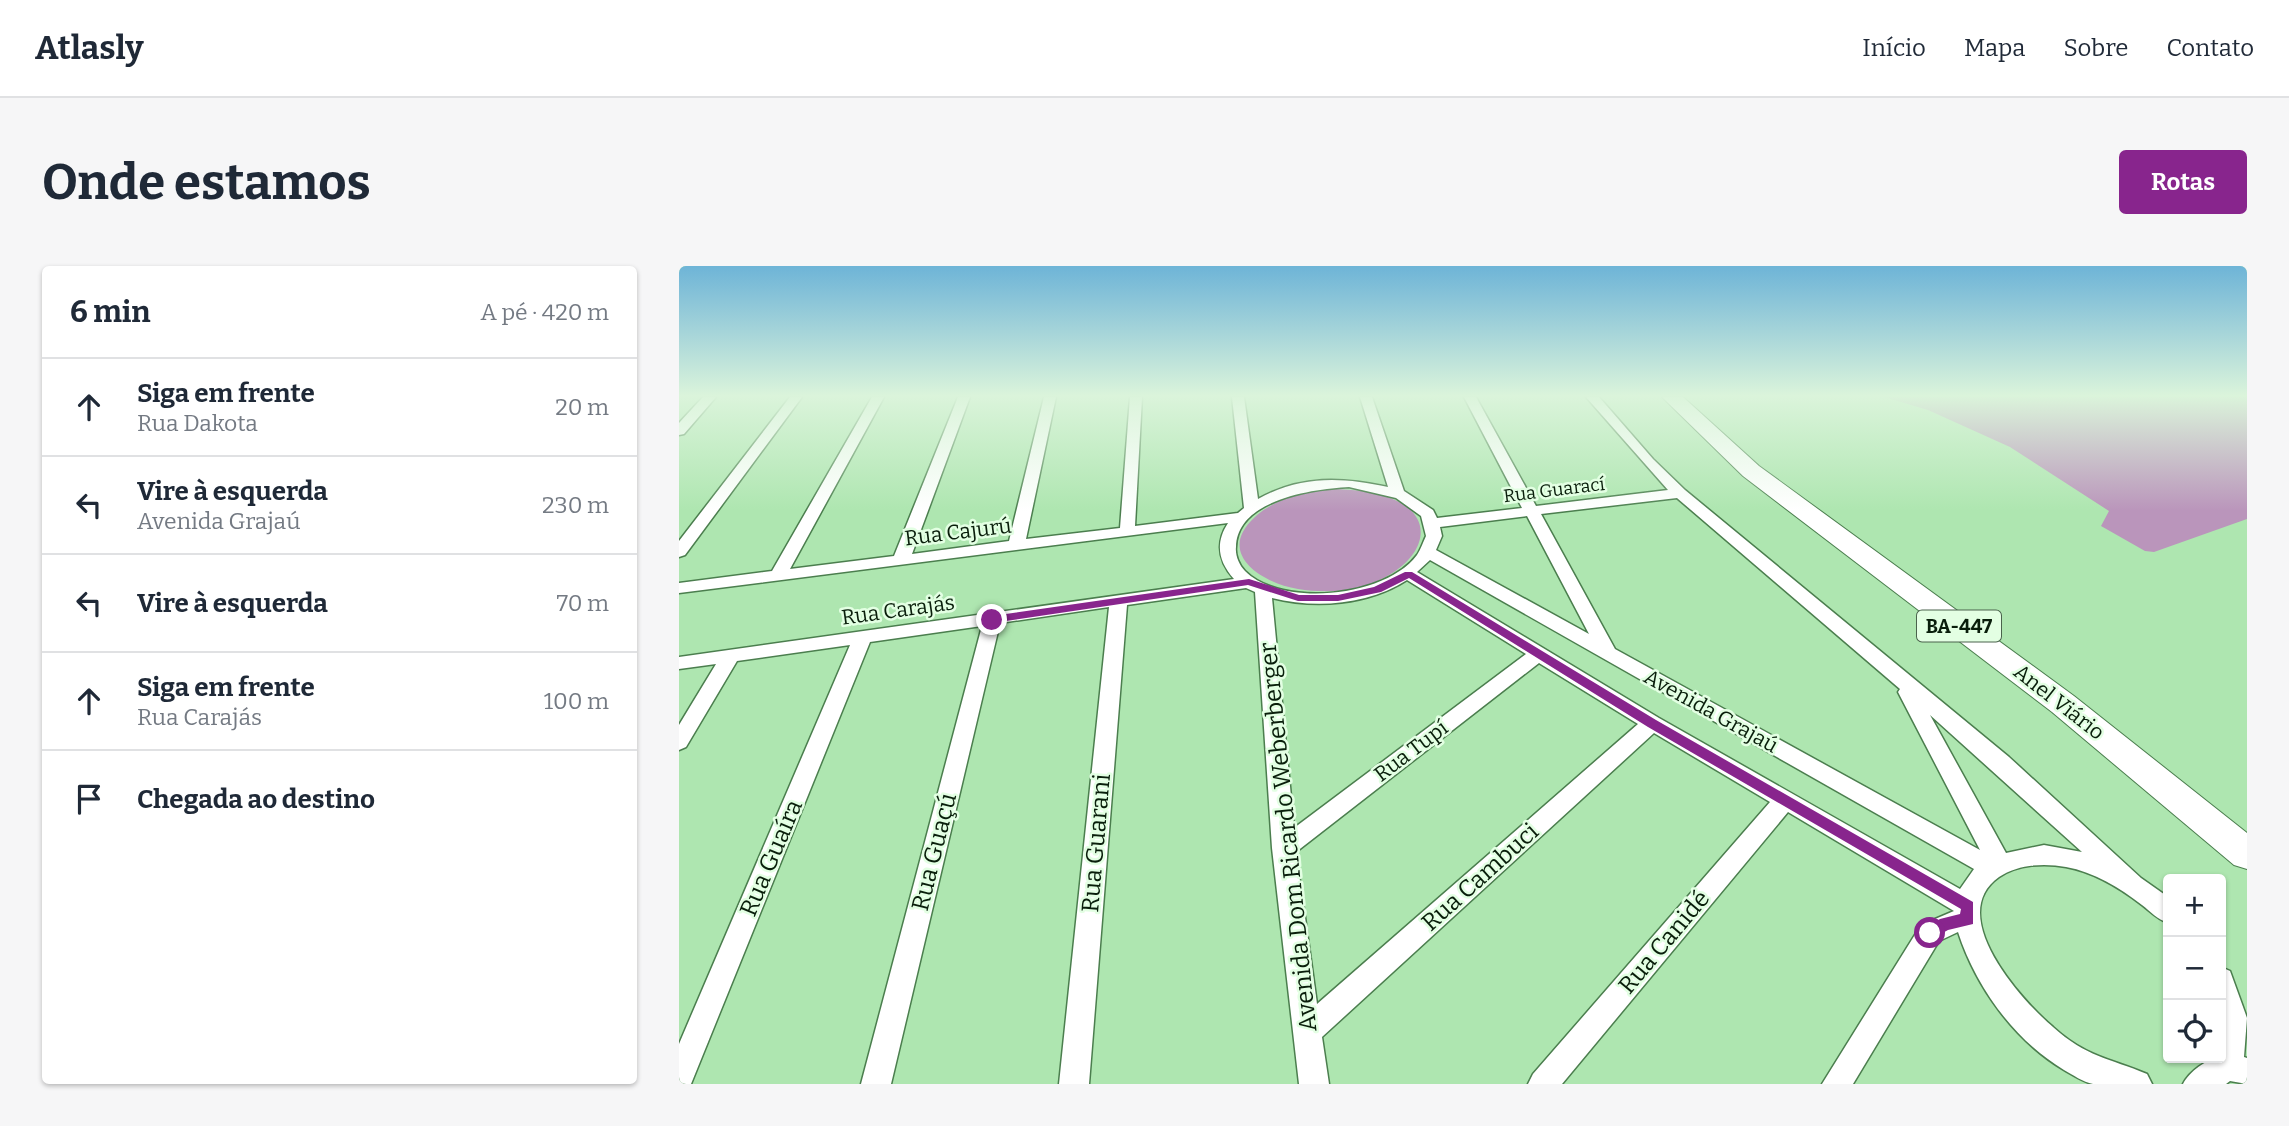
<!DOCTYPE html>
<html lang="pt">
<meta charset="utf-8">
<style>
:root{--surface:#fff;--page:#f6f6f7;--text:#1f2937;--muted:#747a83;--line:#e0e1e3;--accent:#88258d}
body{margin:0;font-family:Bitter,serif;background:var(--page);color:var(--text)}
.controls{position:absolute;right:21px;bottom:21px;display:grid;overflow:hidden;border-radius:7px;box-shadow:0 2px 5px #0004}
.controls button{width:63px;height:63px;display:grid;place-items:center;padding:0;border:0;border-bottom:2px solid var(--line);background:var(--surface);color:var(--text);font:35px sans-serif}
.stop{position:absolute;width:21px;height:21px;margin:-16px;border:5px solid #88258d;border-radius:50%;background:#fff}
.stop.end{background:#88258d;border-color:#fff;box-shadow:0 2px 7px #0008}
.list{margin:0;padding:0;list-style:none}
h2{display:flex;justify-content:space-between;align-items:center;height:91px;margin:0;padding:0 28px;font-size:30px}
h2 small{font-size:23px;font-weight:400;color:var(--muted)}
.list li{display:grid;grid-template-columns:46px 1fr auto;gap:21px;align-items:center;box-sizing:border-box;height:98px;padding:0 28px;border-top:2px solid var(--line)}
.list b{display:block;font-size:26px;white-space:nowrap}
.list p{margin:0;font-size:23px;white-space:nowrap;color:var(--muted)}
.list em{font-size:23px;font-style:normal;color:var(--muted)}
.icon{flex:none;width:38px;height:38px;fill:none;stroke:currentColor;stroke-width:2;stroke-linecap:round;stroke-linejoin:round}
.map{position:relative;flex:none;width:1568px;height:818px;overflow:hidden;border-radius:7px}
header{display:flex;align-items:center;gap:42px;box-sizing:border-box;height:98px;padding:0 35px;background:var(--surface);border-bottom:2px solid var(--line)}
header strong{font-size:33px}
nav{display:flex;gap:38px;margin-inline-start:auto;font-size:24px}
.intro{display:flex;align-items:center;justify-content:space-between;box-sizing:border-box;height:168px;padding:0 42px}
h1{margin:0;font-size:49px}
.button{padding:18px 32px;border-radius:7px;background:var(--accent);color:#fff;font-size:24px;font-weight:700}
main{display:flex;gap:42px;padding:0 42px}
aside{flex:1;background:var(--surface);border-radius:7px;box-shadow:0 2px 5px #0004}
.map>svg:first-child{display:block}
.green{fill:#ba95bb}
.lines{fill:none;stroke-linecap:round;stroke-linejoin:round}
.minor-casing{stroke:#4b7e4e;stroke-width:3}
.primary-casing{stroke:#4b7e4e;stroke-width:2}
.minor{fill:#fff;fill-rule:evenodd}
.primary{fill:#fff;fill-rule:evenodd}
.route{fill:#88258d}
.labels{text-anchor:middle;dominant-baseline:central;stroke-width:5;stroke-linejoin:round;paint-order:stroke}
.far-street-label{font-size:18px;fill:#091e0b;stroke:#e3ffe3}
.shield{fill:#e3ffe3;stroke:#4a624c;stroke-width:2}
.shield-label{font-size:19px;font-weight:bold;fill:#091e0b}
.street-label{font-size:21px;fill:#091e0b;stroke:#e3ffe3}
.near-street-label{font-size:24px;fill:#091e0b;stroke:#e3ffe3}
</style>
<header>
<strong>Atlasly</strong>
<nav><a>Início</a><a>Mapa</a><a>Sobre</a><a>Contato</a></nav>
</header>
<div class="intro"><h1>Onde estamos</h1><a class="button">Rotas</a></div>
<main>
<aside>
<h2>6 min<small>A pé · 420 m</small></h2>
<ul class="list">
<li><svg class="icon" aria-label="ahead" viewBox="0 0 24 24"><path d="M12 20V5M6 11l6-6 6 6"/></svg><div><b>Siga em frente</b><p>Rua Dakota</p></div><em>20 m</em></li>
<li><svg class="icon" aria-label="left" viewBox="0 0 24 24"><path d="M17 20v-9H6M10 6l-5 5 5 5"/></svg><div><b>Vire à esquerda</b><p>Avenida Grajaú</p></div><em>230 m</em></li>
<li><svg class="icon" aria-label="left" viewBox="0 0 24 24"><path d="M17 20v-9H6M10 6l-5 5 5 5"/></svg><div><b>Vire à esquerda</b></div><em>70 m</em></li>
<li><svg class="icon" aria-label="ahead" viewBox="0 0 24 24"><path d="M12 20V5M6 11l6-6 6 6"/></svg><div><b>Siga em frente</b><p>Rua Carajás</p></div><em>100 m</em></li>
<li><svg class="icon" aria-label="arrive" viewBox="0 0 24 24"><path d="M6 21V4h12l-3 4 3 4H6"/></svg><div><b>Chegada ao destino</b></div></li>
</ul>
</aside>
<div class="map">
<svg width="1568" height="818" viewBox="0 0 1568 818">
<rect width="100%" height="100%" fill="#aee6b0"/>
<!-- green -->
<path class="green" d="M1205 131H1568V253L1475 286 1466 285 1422 260 1430 245 1331 181 1249 144Z
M650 223C808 223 738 343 619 323 582 317 536 287 576 251 596 232 625 227 650 223Z"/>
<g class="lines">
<defs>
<path id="minor" d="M24 131H37L5 168 0 169V157Z
M111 131H123L6 289 0 291V275Z
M193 131H205L111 303 215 290 279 131H291L233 288 330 275 365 131H377L347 273 441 262 451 131H463L456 260 559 247 565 242 553 131H565L579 233C622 209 663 211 709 221L681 131H693L725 225 754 244 758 252 843 242 785 131H797L857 240 989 224 907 131H920L974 193 1006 224 1330 491 1462 612 1489 631V657C1478 653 1472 646 1463 639 1441 622 1415 606 1387 601 1366 597 1339 598 1320 611 1266 649 1341 733 1374 761 1407 791 1430 792 1468 808L1473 818C1454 818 1432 818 1414 818 1404 816 1394 809 1385 804 1335 774 1297 721 1279 666L1260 675 1174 818H1143L1242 659 1275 645 1109 546 883 818H849L854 808 1091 536 975 467 643 771 650 818H620L593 582 576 326 567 322 448 339 410 818H380L430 341 321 357 212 818H182L303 360 191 376 12 818H0V778L171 379 58 395 7 481 0 484V459L37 398 0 403V391L555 313C539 295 536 277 549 257L0 327V317L93 305ZM670 221 717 232 742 250 747 270C744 276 742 283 738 289 707 331 603 342 566 305 560 299 556 289 557 281 558 233 635 223 670 221ZM998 232 1221 423 1219 426 1301 584 936 383 862 248ZM848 250 910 368 757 284 763 270 761 261ZM751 294 1295 603 1281 623 980 452 738 306ZM728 314 847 388 615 562 593 332C637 343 689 339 728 314ZM860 397 959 458 638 738 617 586ZM1251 449 1403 586 1365 579 1327 587Z
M1542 701 1551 705 1568 752 1565 791 1568 792V818L1551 815 1547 818H1504C1510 806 1528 792 1542 792Z"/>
<path id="primary" d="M983 131H1004L1080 200 1395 430 1568 567V603L1555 599 1373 446 1064 210Z"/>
</defs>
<!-- minor casing -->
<use href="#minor" class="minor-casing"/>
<!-- primary casing -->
<use href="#primary" class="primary-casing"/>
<!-- minor -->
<use href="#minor" class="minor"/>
<!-- primary -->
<use href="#primary" class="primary"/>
</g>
<!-- sky -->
<linearGradient id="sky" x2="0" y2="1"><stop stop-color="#6eb4d7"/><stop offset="0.53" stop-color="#dbf4db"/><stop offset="1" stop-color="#dbf4db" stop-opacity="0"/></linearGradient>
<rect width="1568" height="245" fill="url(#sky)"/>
<!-- route -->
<path class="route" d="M726 306H733L977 454 1294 636V658L1269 664 1251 674 1246 672V662L1261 653 1281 648 1282 643 969 461 730 312 702 326 659 335H619L569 319 313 357 308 354 313 350 570 313 620 329H659L695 321Z"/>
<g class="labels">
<!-- far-street labels -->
<g class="far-street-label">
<text transform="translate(875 224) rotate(-7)">Rua Guarací</text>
</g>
<!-- shield labels -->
<rect class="shield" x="1238" y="344.5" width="84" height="31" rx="5"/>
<g class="shield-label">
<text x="1280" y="360">BA-447</text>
</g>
<!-- street labels -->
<g class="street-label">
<text transform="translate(279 266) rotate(-7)">Rua Cajurú</text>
<text transform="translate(219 344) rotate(-8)">Rua Carajás</text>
<text transform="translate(1380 436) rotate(38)">Anel Viário</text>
<text transform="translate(1032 445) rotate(29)">Avenida Grajaú</text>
<text transform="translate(732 485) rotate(-37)">Rua Tupí</text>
</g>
<!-- near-street labels -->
<g class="near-street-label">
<text transform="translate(609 571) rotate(-96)">Avenida Dom Ricardo Weberberger</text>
<text transform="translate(417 577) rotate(-85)">Rua Guarani</text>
<text transform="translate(255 586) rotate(-76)">Rua Guaçú</text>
<text transform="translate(92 592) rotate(-67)">Rua Guaíra</text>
<text transform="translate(801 611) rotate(-42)">Rua Cambuci</text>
<text transform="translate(985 676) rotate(-50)">Rua Canidé</text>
</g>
</g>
</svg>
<div class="controls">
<button>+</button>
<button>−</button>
<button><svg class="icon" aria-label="locate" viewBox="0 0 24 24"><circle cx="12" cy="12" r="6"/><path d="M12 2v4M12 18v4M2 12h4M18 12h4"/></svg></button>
</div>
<div class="stop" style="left:1251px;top:667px"></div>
<div class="stop end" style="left:313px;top:354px"></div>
</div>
</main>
